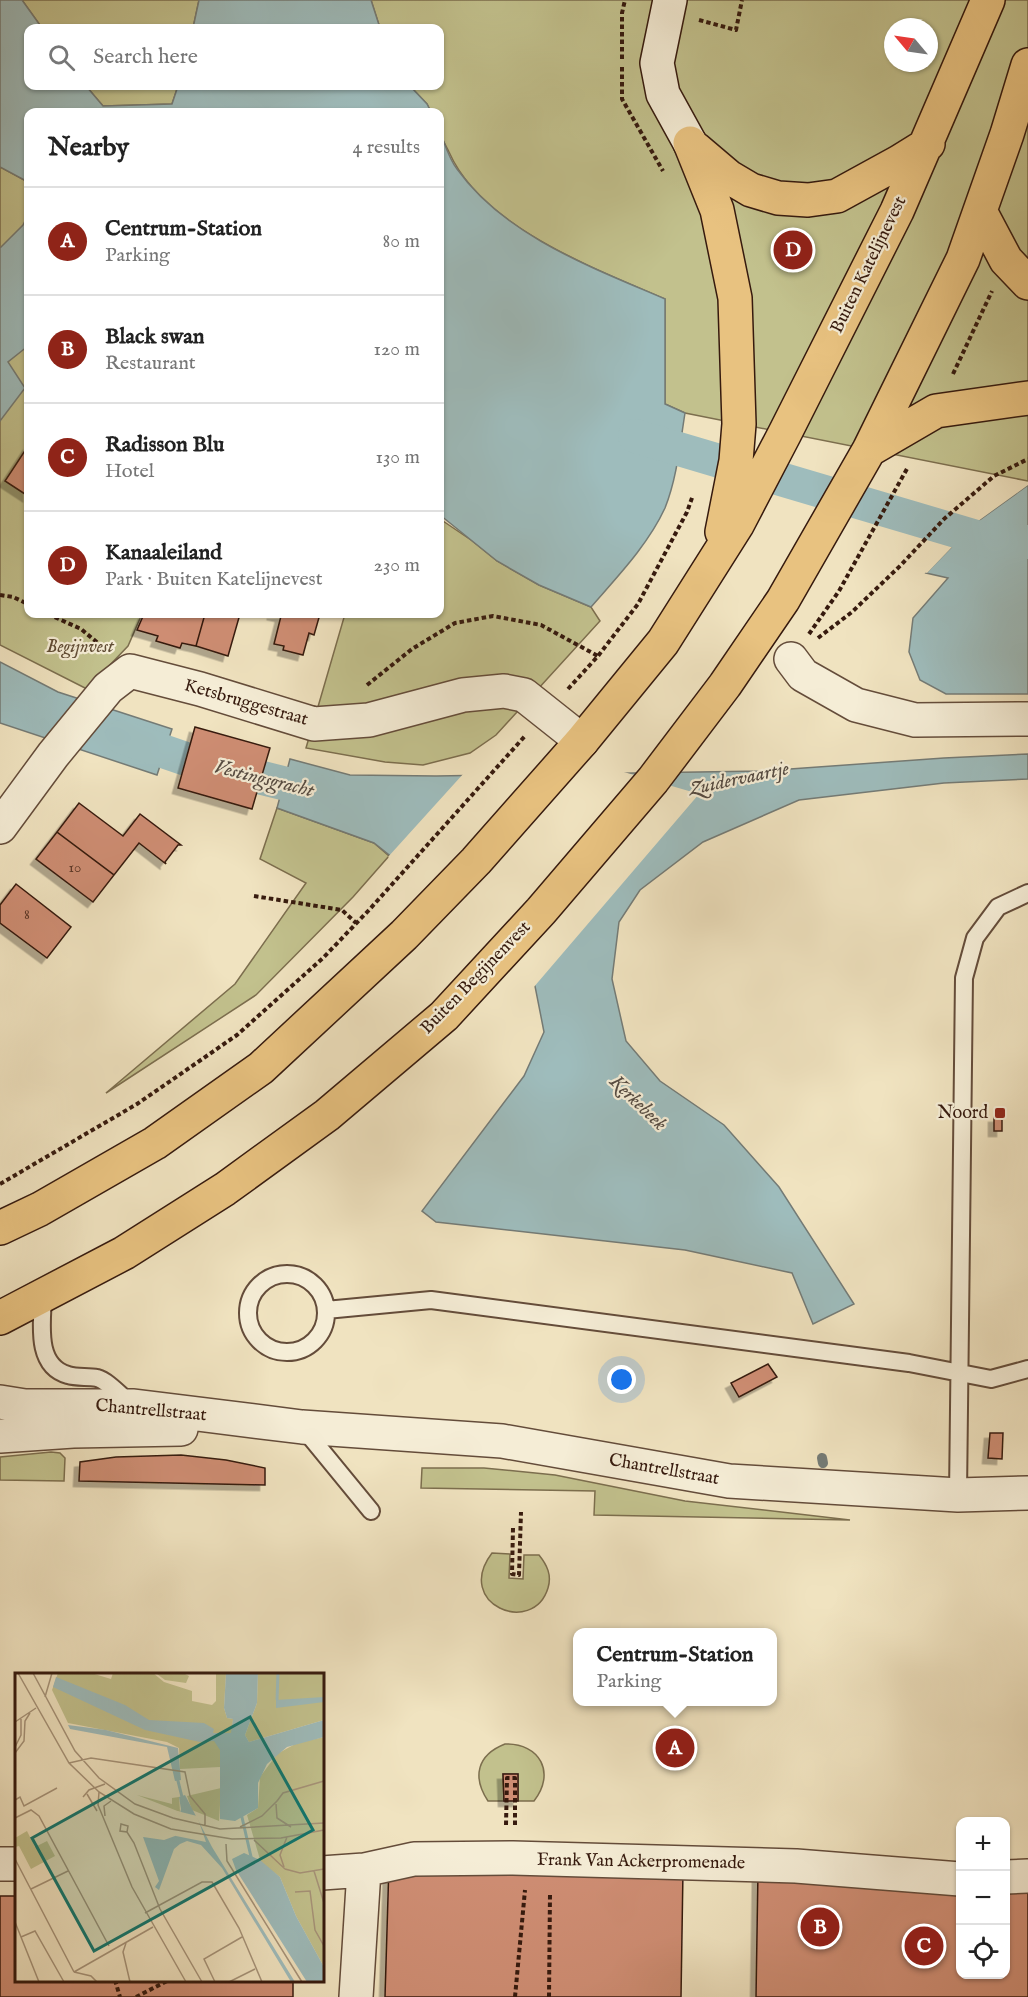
<!DOCTYPE html>
<meta charset="utf-8">
<style>
:root{--surface:#fff;--page:#f2f2f2;--text:#222;--muted:#767676;--line:#e0e0e0;--accent:#8f2418}
body{margin:0;font-family:"IM FELL English",serif;background:var(--page);color:var(--text)}
.controls{position:absolute;right:18px;bottom:18px;display:grid;overflow:hidden;border-radius:12px;box-shadow:0 2px 4px #0004}
.controls button{width:54px;height:54px;display:grid;place-items:center;padding:0;border:0;border-bottom:2px solid var(--line);background:var(--surface);color:var(--text);font:30px sans-serif}
.compass{position:absolute;left:884px;top:18px;width:54px;height:54px;border-radius:50%;background:var(--surface);box-shadow:0 2px 4px #0004;rotate:299deg}
.you{position:absolute;left:622px;top:1380px;width:21px;height:21px;margin:-15px;border:4px solid #fff;border-radius:50%;background:#1a73e8;box-shadow:0 0 0 9px #1a73e833}
.badge{display:grid;place-items:center;width:39px;height:39px;border-radius:50%;background:var(--accent);color:#fff;font-size:20px;font-weight:700}
.pin{position:absolute;translate:-50% -50%;border:3px solid #fff;box-shadow:0 2px 6px #0006}
.popup{position:absolute;left:573px;top:1628px;width:204px;height:78px;box-sizing:border-box;display:grid;place-content:center;border-radius:12px;background:var(--surface);filter:drop-shadow(0 2px 4px #0005);font-size:20px;white-space:nowrap;color:var(--muted)}
.popup b{font-size:22px;color:var(--text)}
.popup::after{content:'';position:absolute;left:50%;top:100%;margin-left:-12px;border:12px solid transparent;border-top-color:var(--surface)}
.list{margin:0;padding:0;list-style:none}
h2{display:flex;justify-content:space-between;align-items:center;height:78px;margin:0;padding:0 24px;font-size:26px}
h2 small{font-size:20px;font-weight:400;color:var(--muted)}
.list li{display:grid;grid-template-columns:39px 1fr auto;gap:18px;align-items:center;box-sizing:border-box;height:108px;padding:0 24px;border-top:2px solid var(--line)}
.list b{display:block;font-size:22px;white-space:nowrap}
.list p{margin:0;font-size:20px;white-space:nowrap;color:var(--muted)}
.list em{font-size:20px;font-style:normal;color:var(--muted)}
.icon{flex:none;width:33px;height:33px;fill:none;stroke:currentColor;stroke-width:2;stroke-linecap:round;stroke-linejoin:round}
.map{position:relative;flex:none;width:1028px;height:1997px;overflow:hidden}
.search{position:absolute;background:var(--surface);box-shadow:0 2px 4px #0004;left:24px;top:24px;width:420px;height:66px;display:flex;align-items:center;gap:15px;box-sizing:border-box;padding:0 21px;border-radius:12px;color:var(--muted);font-size:22px}
.panel{position:absolute;background:var(--surface);box-shadow:0 2px 4px #0004;left:24px;top:108px;width:420px;height:510px;border-radius:12px}
.map>svg:first-child{display:block}
.green{fill:#c2c18d;stroke:#7c6e4e;stroke-width:1.5;fill-rule:evenodd}
.water{fill:#9ebcbc;stroke:#747b76;stroke-width:1.5}
.pier{fill:#f0e3c0}
.lines{fill:none;stroke-linecap:round;stroke-linejoin:round}
.stream{stroke:#747b76;stroke-width:10}
.canal{stroke:#9ebcbc;stroke-width:34}
.building{fill:#ce8d73;stroke:#361a0e;stroke-width:1.5;filter:url(#shadow)}
.lane-casing{stroke:#644c3a;stroke-width:20}
.street-casing{stroke:#644c3a;stroke-width:36}
.secondary-casing{stroke:#361a0e;stroke-width:36}
.primary-casing{stroke:#361a0e;stroke-width:36}
.path{stroke:#361a0e;stroke-width:4;stroke-dasharray:4.5 3;stroke-linecap:butt}
.lane{stroke:#f5edd6;stroke-width:16}
.street{stroke:#f5edd6;stroke-width:33}
.secondary{stroke:#f5edd6;stroke-width:33}
.primary{stroke:#e8c280;stroke-width:33}
.poi-dot{fill:#8f2418;stroke:#f5edd6;stroke-width:2}
.labels{text-anchor:middle;dominant-baseline:central;stroke-width:4.5;stroke-linejoin:round;paint-order:stroke}
.number-label{font-size:15px;fill:#5c3727}
.street-label{font-size:18px;fill:#361a0e;stroke:#f5edd6}
.park-label{font-size:18px;font-style:italic;fill:#604c34;stroke:#f5edd6}
.poi-label{font-size:18px;fill:#361a0e;stroke:#f5edd6;text-anchor:end}
.water-label{font-size:20px;font-style:italic;fill:#554b42;stroke:#f5edd6}
.inset-river{fill:none;stroke:#9ebcbc;stroke-width:3}
.inset-road{fill:none;stroke:#a69379;stroke-width:1.5}
.view{fill:#0f766e;fill-opacity:0.15;stroke:#0f766e;stroke-width:3}
.inset-edge{fill:none;stroke:#361a0e;stroke-width:3}
</style>
<div class="map">
<svg width="1028" height="1997" viewBox="0 0 1028 1997">
<defs>
<filter id="shadow"><feDropShadow dx="-5.5" dy="5.5" stdDeviation="0" flood-color="#0004"/></filter>
</defs>
<rect width="100%" height="100%" fill="#f0e3c0"/>
<filter id="stains"><feTurbulence type="fractalNoise" baseFrequency=".00333" numOctaves="4"/><feColorMatrix values="0 0 0 0 .2 0 0 0 0 .09 0 0 0 0 .02 0 0 0 .5 -.17"/></filter>
<radialGradient id="worn" r=".72"><stop offset=".6" stop-color="#630" stop-opacity="0"/><stop offset="1" stop-color="#630" stop-opacity=".3"/></radialGradient>
<!-- green -->
<path class="green" d="M22 0H199L193 28H42Z
M371 0H1028V481L685 413 665 404V299C594 268 482 227 449 152 446 146 441 138 440 131 438 125 440 118 440 112H431L427 104 410 86H440V28H380ZM893 27H929V63H893Z
M86 86H178L172 104 103 106Z
M0 167 28 182V614H142L128 646 87 689 0 645Z
M440 519 471 540 497 561 539 585 591 607 600 621 496 735 470 753 423 765 385 762 306 748 345 614H440Z
M277 808 374 843 389 856 353 897 256 995 106 1093 235 984 306 883 260 859Z
M51 1452 60 1453 65 1458 64 1481 0 1480V1457Z
M422 1468H484L555 1475 685 1501 850 1520 594 1515 595 1491 421 1488Z
M492 1553 510 1554 509 1578 523 1579 524 1555H539C547 1565 552 1575 548 1588 533 1637 453 1604 492 1553Z
M505 1744C540 1743 556 1773 534 1801H518V1774H503L504 1801H488C472 1777 477 1755 505 1744Z"/>
<!-- water -->
<path class="water" d="M0 0H22L42 28H28V86H86L103 106 172 104 178 86H410L427 104 431 112H28V182L0 167Z
M199 0H371L380 28H193Z
M440 132C445 144 449 159 457 169 505 236 593 268 665 299V404L685 413C680 444 677 478 665 508 648 545 617 577 591 607L539 585 497 561 440 515Z
M28 215V346L8 362 25 388 0 421V248L23 225Z
M1028 485V694H946L920 680 909 652 913 618 948 578 926 573 974 524Z
M0 662 58 692 172 729 157 775 0 723Z
M1028 754V779L944 783 799 800 703 842 640 890 619 922 612 979 626 1041 660 1081 724 1125 779 1187 854 1304 813 1324 792 1273 685 1250 436 1222 422 1211 524 1076 544 1032 535 986 476 924 374 843 277 808 290 759 350 775 436 776 762 771 944 758Z"/>
<!-- pier -->
<path class="pier" d="M1028 482V485L974 524 927 573 924 572 972 521Z
M617 770 699 794 533 988 474 926 388 857 464 773Z"/>
<g class="lines">
<!-- stream -->
<path class="stream" d="M822 1458 823 1463"/>
<!-- canal -->
<path class="canal" d="M635 436 990 541 1028 542
M122 737 186 759 327 794"/>
</g>
<!-- building -->
<path class="building" d="M28 446V496L5 481Z
M144 614H205L196 646 182 643 180 648 156 641 158 636 137 630Z
M205 614H240L228 656 196 646Z
M272 614H320L314 635 309 633 303 655 283 650 284 646 274 644 281 616Z
M195 727 270 748 252 809 178 788Z
M79 803 123 836 140 814 181 845H178L165 862 166 864 139 843 114 875 57 832Z
M57 832 114 875 93 902 36 859Z
M16 884 71 927 47 958 0 923V905Z
M994 1117H1002V1131H994Z
M768 1364 777 1377 739 1397 731 1383Z
M990 1433H1003L1002 1459 988 1458Z
M181 1455 226 1460 265 1468V1485L79 1481 80 1462 116 1457Z
M503 1774H518V1801H504Z
M389 1864 683 1870 681 1997H385Z
M758 1871 960 1876V1974H1006V1877H1028V1997H756Z
M0 1896H16V1980H293V1997H0Z"/>
<g class="lines">
<defs>
<path id="lane" d="M248 1313a39 39 0 1 1 78 0a39 39 0 1 1-78 0Z
M43 1297C42 1323 35 1366 68 1375 77 1378 88 1376 97 1378 108 1381 121 1396 131 1404
M326 1310 431 1300 909 1363 991 1379 1028 1369
M303 1428 371 1511
M958 1495 964 978 975 938 998 907 1028 893"/>
<path id="street" d="M791 659 803 675 856 705 915 720 1028 719
M0 827 53 755 108 688 130 671 200 689 314 724 369 720 463 695 504 691 524 695 582 741
M0 1402 25 1406H134L302 1427 502 1441 729 1481 958 1495 1028 1493
M0 1436 73 1431 181 1429
M0 1864H16
M322 1873 364 1870 414 1859 513 1858 796 1866 960 1879
M1006 1877 1028 1876
M356 1997 364 1870"/>
<path id="secondary" d="M670 0 657 63 663 94 690 143"/>
<path id="primary" d="M690 143 717 210 735 298 739 424 736 461 722 532
M696 149 729 177 751 190 778 198 808 200 837 196 899 162 928 144
M980 211 1006 260 1028 283
M869 450 936 411 1028 398
M0 1228 40 1209 155 1143 261 1068 404 935 476 861 582 741 663 642 737 525 785 433 897 211 988 0
M0 1318 124 1253 225 1189 327 1115 444 1016 541 911 653 780 725 685 783 600 869 450 963 259 1007 134 1028 65"/>
</defs>
<!-- lane casing -->
<use href="#lane" class="lane-casing"/>
<!-- street casing -->
<use href="#street" class="street-casing"/>
<!-- secondary casing -->
<use href="#secondary" class="secondary-casing"/>
<!-- primary casing -->
<use href="#primary" class="primary-casing"/>
<!-- path -->
<path class="path" d="M699 20 736 30 742 0
M622 59V13L625 0
M622 67V99L663 171
M953 374 992 291
M0 595 13 597 28 604
M48 614 81 629 105 649
M809 634 839 591 908 467
M818 638 852 612 901 565 944 519 994 476 1028 459
M367 685 412 649 455 623 493 616 541 625 598 656
M568 689 598 656 638 604 687 512 693 495
M254 896 342 910 356 923
M0 1184 137 1104 237 1035 324 957 369 910 525 736
M513 1528 512 1574 519 1575 521 1512
M506 1825 507 1778H515V1826
M115 1980 120 1997
M136 1997 169 1980
M515 1997 525 1890
M549 1997 550 1893"/>
<!-- lane -->
<use href="#lane" class="lane"/>
<!-- street -->
<use href="#street" class="street"/>
<!-- secondary -->
<use href="#secondary" class="secondary"/>
<!-- primary -->
<use href="#primary" class="primary"/>
</g>
<!-- markers -->
<rect class="poi-dot" x="994" y="1107" width="12" height="12" rx="3"/>
<g class="labels">
<!-- number labels -->
<g class="number-label">
<text x="75" y="867">10</text>
<text x="27" y="914">8</text>
</g>
<!-- street labels -->
<g class="street-label">
<text transform="translate(869 265) rotate(-64)">Buiten Katelijnevest</text>
<text transform="translate(246 703) rotate(16)">Ketsbruggestraat</text>
<text transform="translate(476 978) rotate(-46)">Buiten Begijnenvest</text>
<text transform="translate(151 1411) rotate(5)">Chantrellstraat</text>
<text transform="translate(664 1470) rotate(10)">Chantrellstraat</text>
<text transform="translate(641 1862) rotate(1)">Frank Van Ackerpromenade</text>
</g>
<!-- park labels -->
<g class="park-label">
<text x="80" y="647">Begijnvest</text>
</g>
<!-- poi labels -->
<g class="poi-label">
<text x="988" y="1113">Noord</text>
</g>
<!-- water labels -->
<g class="water-label">
<text transform="translate(264 779) rotate(14)">Vestingsgracht</text>
<text transform="translate(739 779) rotate(-12)">Zuidervaartje</text>
<text transform="translate(638 1103) rotate(44)">Kerkebeek</text>
</g>
</g>
<!-- overview -->
<g transform="translate(15 1673)">
<rect width="309" height="309" fill="#f0e3c0"/>
<path d="M43 0H76L96 6 98 0H138L149 9 177 18V28L197 32 201 28V0H211L209 35 212 45 218 46 217 59 205 94 165 96 164 75 152 69 53 50 37 17ZM168 0 174 3 171 10 150 7 142 1ZM243 0H309V47L234 69 230 62 242 30ZM309 64V294L281 243 265 204 246 190 232 142 243 135 245 104 262 81 282 70ZM206 115 204 148 177 137 172 123ZM122 122 157 131V125L164 124 165 139ZM12 158 20 174 32 168 40 183 16 196 4 173 0 174V165Z" fill="#c2c18d"/>
<path d="M211 0H243L242 30 230 62 234 69 309 47V64L272 74 252 91 243 110V135L220 148 205 146V77L199 68 185 69 130 57 38 14 41 4 110 32 134 47 189 50 199 56 198 60H216L218 46 212 45 209 35ZM309 24V29L261 35V27ZM53 52 91 57 163 75 166 107 160 108 152 74 55 56ZM170 122 197 174 280 309H276L207 195 186 172 172 168 165 171 159 176 144 217 140 214 144 208 128 164 149 167 160 163 166 136 164 124ZM229 180 245 187 265 204 281 243 309 294V309H292L221 197 217 186Z" fill="#9ebcbc"/>
<path d="M162 138 182 143 191 169 156 162Z" fill="#f0e3c0"/>
<path class="inset-river" d="M262 27 263 0M162 104 168 128M226 140 237 188"/>
<path class="inset-road" d="M3 0 54 90 84 119 119 141 156 156 217 166 266 165 309 157M18 0 60 78 84 105 120 131 158 145 205 156 309 150M30 24 37 0M0 49 21 35M0 74 6 62V46M0 80 9 68 10 48 15 40M54 90 76 85 170 99 175 123 190 141V153M84 119 83 132 117 214 171 309M72 121 82 138M68 124 74 117 90 111M0 127 5 124 9 133 42 115M262 128 268 120 309 108M261 131 262 145 276 154M90 143 89 133 96 128M0 145 16 137 24 143 94 273M225 154 247 143 262 128M112 159 113 153 106 151 105 158 112 159 119 170 145 236 187 309M239 167 270 196M211 171 212 188 287 309M0 186 59 299M269 194 265 182 272 164M270 196 285 200 309 196M299 198 309 230M16 216 53 198M280 219 295 218 300 257 309 273M130 240 187 209H197L224 255 247 309M0 249 24 309M6 264 20 258 49 309M111 270 108 279 115 309M59 299 138 254M59 299 76 303 82 309M200 309 189 286 227 264M214 309 240 296"/>
<path class="view" d="M235 44 298 157 79 278 17 165Z"/>
<rect width="309" height="309" class="inset-edge"/>
</g>
<rect width="100%" height="100%" filter="url(#stains)"/>
<rect width="100%" height="100%" fill="url(#worn)"/>
</svg>
<div class="controls">
<button>+</button>
<button>−</button>
<button><svg class="icon" aria-label="locate" viewBox="0 0 24 24"><circle cx="12" cy="12" r="6"/><path d="M12 2v4M12 18v4M2 12h4M18 12h4"/></svg></button>
</div>
<svg class="compass" viewBox="-18 -18 36 36"><path d="M0-13l5 13h-10z" fill="#e53935"/><path d="M0 13l5-13h-10z" fill="#767676"/></svg>
<div class="you"></div>
<div class="pin badge" style="left:675px;top:1748px">A</div>
<div class="popup"><b>Centrum-Station</b>Parking</div>
<div class="pin badge" style="left:820px;top:1927px">B</div>
<div class="pin badge" style="left:924px;top:1946px">C</div>
<div class="pin badge" style="left:793px;top:250px">D</div>
<div class="search"><svg class="icon" aria-label="search" viewBox="0 0 24 24"><circle cx="10" cy="10" r="6"/><path d="M15 15l6 6"/></svg>Search here</div>
<section class="panel">
<h2>Nearby<small>4 results</small></h2>
<ul class="list">
<li><span class="badge">A</span><div><b>Centrum-Station</b><p>Parking</p></div><em>80 m</em></li>
<li><span class="badge">B</span><div><b>Black swan</b><p>Restaurant</p></div><em>120 m</em></li>
<li><span class="badge">C</span><div><b>Radisson Blu</b><p>Hotel</p></div><em>130 m</em></li>
<li><span class="badge">D</span><div><b>Kanaaleiland</b><p>Park · Buiten Katelijnevest</p></div><em>230 m</em></li>
</ul>
</section>
</div>
